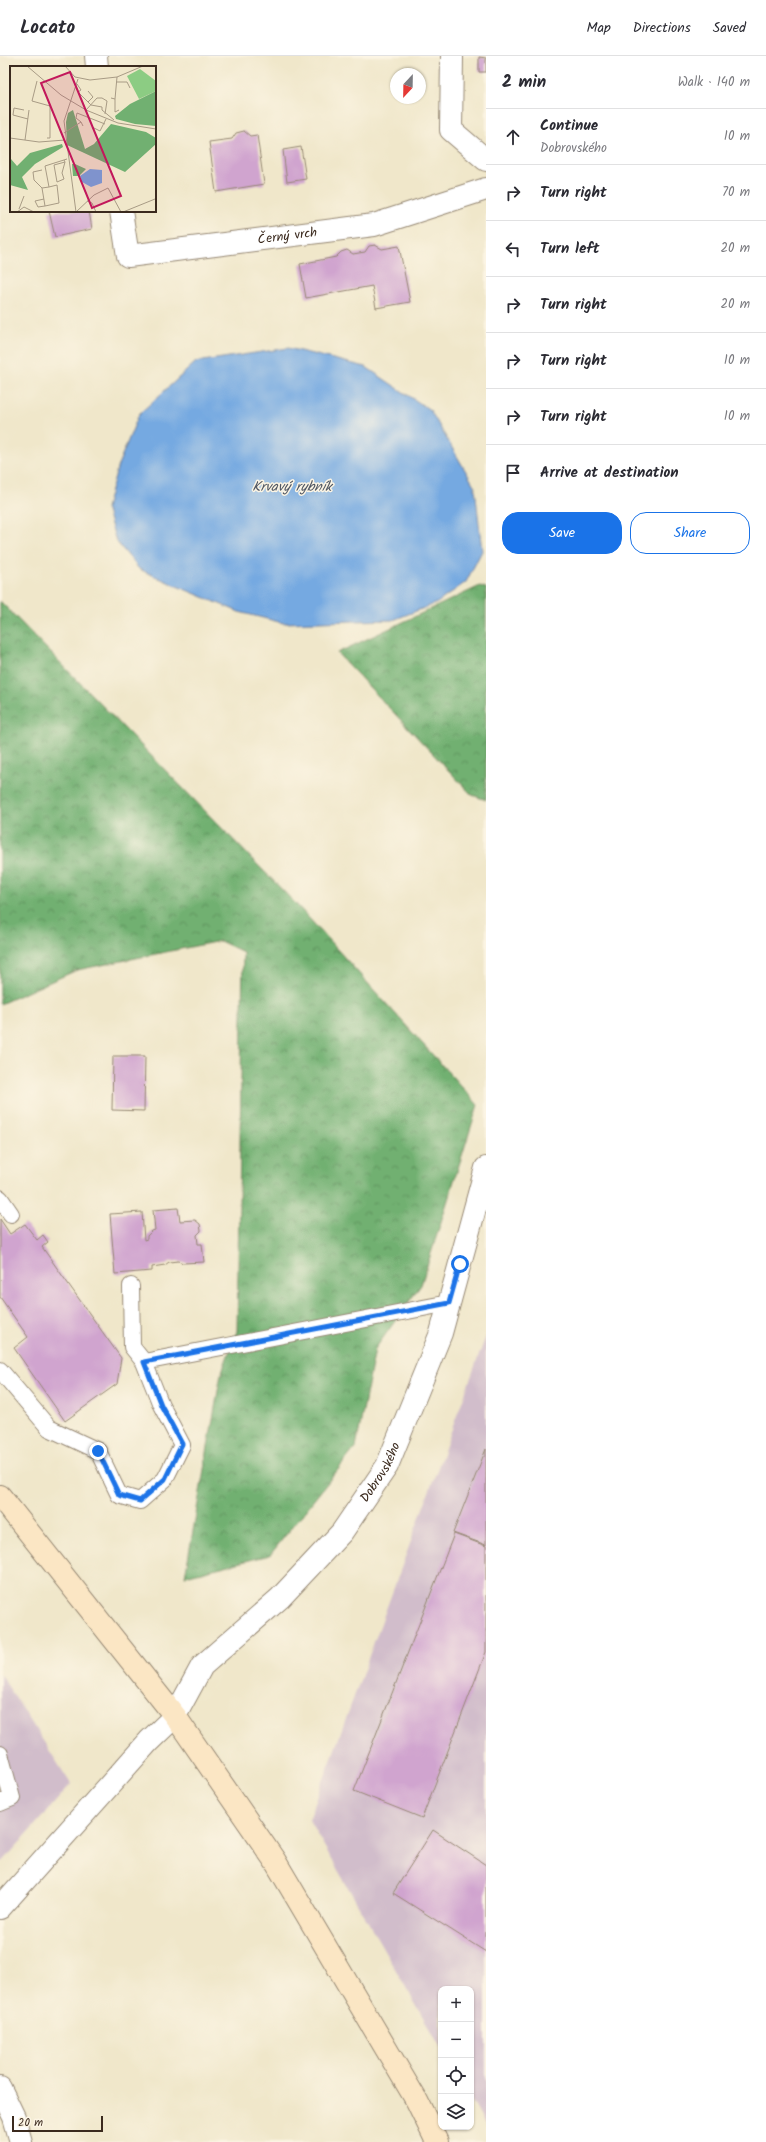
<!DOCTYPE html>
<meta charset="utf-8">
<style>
:root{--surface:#fff;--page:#f2f2f3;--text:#2b2b33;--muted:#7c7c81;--line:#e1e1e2;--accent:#1a73e8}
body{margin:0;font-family:Kalam,sans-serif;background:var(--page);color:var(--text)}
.controls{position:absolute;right:12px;bottom:12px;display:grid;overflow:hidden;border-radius:8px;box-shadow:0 1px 3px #0004}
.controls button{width:36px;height:36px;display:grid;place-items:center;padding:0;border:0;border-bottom:1px solid var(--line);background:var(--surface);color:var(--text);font:20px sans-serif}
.compass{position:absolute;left:390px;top:12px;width:36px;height:36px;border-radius:50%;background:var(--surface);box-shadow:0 1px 3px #0004;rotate:202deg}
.scale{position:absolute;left:12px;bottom:10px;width:91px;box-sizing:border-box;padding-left:4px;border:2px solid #3b2a1e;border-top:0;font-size:11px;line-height:14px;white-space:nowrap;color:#3b2a1e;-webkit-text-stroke:3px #fcf5e5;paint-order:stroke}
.stop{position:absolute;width:12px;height:12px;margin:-9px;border:3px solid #1a73e8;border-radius:50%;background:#fff}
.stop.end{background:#1a73e8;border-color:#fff;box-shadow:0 1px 4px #0008}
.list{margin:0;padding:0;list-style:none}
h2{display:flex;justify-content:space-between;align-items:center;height:52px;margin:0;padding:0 16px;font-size:17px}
h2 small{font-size:13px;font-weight:400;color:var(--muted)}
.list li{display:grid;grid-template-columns:26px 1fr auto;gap:12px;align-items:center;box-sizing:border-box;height:56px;padding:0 16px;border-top:1px solid var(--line)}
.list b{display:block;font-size:15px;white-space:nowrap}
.list p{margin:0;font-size:13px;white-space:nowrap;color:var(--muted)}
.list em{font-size:13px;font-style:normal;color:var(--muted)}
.actions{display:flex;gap:8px;padding:12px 16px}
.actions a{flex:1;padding:9px 0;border:1px solid var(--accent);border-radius:16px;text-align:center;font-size:14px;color:var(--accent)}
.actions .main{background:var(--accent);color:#fff}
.icon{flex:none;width:22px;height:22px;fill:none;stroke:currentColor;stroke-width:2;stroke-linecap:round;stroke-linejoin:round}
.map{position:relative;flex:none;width:486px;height:2086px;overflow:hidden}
header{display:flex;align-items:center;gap:24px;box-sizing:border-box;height:56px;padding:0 20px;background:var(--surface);border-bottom:1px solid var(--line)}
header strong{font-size:19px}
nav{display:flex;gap:22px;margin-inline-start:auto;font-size:14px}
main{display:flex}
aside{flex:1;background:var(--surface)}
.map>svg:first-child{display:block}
.industrial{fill:#d1bdcb}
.forest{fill:url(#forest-crowns);stroke:#566d48}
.water{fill:#74a9e1;stroke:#586a80}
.building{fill:#d0a4cf}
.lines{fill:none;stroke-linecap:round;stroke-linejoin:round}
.service-casing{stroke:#968874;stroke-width:18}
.minor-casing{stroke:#968874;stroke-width:24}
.secondary-casing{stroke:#968874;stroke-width:24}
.service{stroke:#fff;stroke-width:16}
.minor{stroke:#fff;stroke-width:22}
.secondary{stroke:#fbe6c4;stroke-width:22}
.route{stroke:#1a73e8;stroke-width:5}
.labels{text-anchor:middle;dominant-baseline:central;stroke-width:3;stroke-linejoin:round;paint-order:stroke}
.street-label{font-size:13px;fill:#3b2a1e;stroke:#fcf5e5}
.water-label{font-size:14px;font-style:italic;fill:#4f5662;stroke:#fcf5e5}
.inset-road{fill:none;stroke:#a89b85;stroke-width:1}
.view{fill:#c2185b;fill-opacity:0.15;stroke:#c2185b;stroke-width:2}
.inset-edge{fill:none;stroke:#3b2a1e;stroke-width:2}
</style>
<header>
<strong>Locato</strong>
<nav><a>Map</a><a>Directions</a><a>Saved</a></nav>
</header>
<main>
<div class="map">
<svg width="486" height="2086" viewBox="0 0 486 2086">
<defs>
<pattern id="forest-crowns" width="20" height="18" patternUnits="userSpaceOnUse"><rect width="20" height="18" fill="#71b071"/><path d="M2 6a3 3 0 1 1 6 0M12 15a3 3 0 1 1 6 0" fill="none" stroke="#5e8f5c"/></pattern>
</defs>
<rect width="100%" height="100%" fill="#fcf5e5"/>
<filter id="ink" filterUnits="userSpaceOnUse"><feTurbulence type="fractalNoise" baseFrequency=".025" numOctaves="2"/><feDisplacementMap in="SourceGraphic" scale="8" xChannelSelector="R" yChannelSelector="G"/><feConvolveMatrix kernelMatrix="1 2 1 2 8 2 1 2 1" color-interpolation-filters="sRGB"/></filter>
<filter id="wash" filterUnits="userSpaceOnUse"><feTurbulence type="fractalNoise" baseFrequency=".012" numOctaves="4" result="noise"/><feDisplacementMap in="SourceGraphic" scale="16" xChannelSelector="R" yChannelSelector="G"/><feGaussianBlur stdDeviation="0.9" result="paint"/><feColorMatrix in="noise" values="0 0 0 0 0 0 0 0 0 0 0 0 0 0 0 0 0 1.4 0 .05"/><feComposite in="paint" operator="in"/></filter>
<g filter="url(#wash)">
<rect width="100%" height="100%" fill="#f0e7ca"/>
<!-- industrial -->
<path class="industrial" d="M486 1280V2070L471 2044V1933H441V1992L309 1764Z
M0 1618 71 1728 0 1809Z"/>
<!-- forest -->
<path class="forest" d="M480 530 486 532V744L472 739 337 597Z
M0 545 297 849 478 1049 421 1229 375 1293 356 1391 270 1499 185 1520 221 1318 237 1275 243 896 220 885 77 914 0 948Z"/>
<!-- water -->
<path class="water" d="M288 292 366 311 430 354 475 431 482 495 466 526 437 547 393 564 283 567 239 556 179 531 139 513 116 485 106 452 118 409 139 358 196 306Z"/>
<g id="blocks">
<!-- building -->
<path class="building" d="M479 1 486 2V16H479Z
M244 75 250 80 257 79 264 128 216 136 209 86 232 83 236 77Z
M301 91 306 123 287 126 283 94Z
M49 155H89L92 173 55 181Z
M375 189 382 193 399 190 410 246 376 252 372 230 306 242 300 208 336 201 341 196 347 194 353 198 365 196 369 190Z
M113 1000H145L144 1055 112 1054Z
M178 1152 180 1165 195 1164 200 1168 201 1175 197 1179 198 1188H202L204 1206 183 1207 178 1205 169 1206 165 1209 152 1211V1215L115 1218 110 1158 142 1156 144 1184 147 1183V1180L152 1175 155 1174 153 1154Z
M0 1163 10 1178 25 1168 37 1184 43 1179 48 1186 42 1191 121 1302 117 1328 65 1365 14 1292 28 1281 0 1241Z
M486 1393V1489L453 1477Z
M454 1478 486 1490V1596L422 1762 354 1735Z
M433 1774 486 1809V1896L393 1837Z"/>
</g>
</g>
<g filter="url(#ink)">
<use href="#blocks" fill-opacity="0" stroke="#968874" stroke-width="1"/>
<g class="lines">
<defs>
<path id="service" d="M0 1142 11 1158
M131 1230 132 1291 144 1306 449 1247
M0 1314 49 1372 98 1395 119 1439 140 1445 165 1423 182 1389 161 1349 144 1306
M0 1698 12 1742 0 1747"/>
<g id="minor">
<path d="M96 0 97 11"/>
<path d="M452 0 451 74 486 104"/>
<path id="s1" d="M121 155 128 200 374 169 486 133"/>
<path id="s2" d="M0 1852 149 1685 175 1660 202 1610 280 1542 342 1476 387 1410 441 1277 486 1112"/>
<path d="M0 2032 14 2061 21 2086"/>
</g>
<path id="secondary" d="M0 1440 175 1660 275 1805 417 2045 437 2086"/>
</defs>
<!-- service casing -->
<use href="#service" class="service-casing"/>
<!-- minor casing -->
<use href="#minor" class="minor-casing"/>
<!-- secondary casing -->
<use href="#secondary" class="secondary-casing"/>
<!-- service -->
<use href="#service" class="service"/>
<!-- minor -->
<use href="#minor" class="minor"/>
<!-- secondary -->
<use href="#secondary" class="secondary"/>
</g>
</g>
<g class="lines" filter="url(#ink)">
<!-- route -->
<path class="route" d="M98 1395 119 1439 140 1445 165 1423 182 1388 161 1349 144 1306 449 1247 460 1208"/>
</g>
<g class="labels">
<!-- street labels -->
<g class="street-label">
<text stroke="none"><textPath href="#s1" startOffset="206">Černý vrch</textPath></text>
<text stroke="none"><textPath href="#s2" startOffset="582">Dobrovského</textPath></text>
</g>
<!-- water labels -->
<g class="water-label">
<text x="292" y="431">Krvavý rybník</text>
</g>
</g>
<!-- overview -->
<g transform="translate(10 10)">
<rect width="146" height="146" fill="#f0e7ca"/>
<path d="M130 3 146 15V25L129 33 117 10Z" fill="#8ccc83"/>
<path d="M146 25V60L125 58 106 53 105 50 120 38ZM63 44 75 83 84 78 101 58 136 66 146 72V78L115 106 57 79 56 56 58 47ZM52 78 53 81 25 98 12 111 18 124 0 119 1 93 7 100 20 87ZM62 98H65L76 103 69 110H63Z" fill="#71b071"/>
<path d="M80 103 92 104V117L81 121 72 116 70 110Z" fill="#74a9e1"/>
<path class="inset-road" d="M17 0 51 29 76 44 108 57 146 63M55 0 65 11 80 14 107 11 133 0M27 15 22 35 40 40V72H37M106 16H117L120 22M67 18 71 24 68 26 78 36M78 25 83 31 78 36 81 39 92 41V44L104 54M101 32 105 33 107 11M105 33V46L109 44M14 44 4 42 3 49 18 53M76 44 87 32H92L97 35 95 48M71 56 66 52 67 47 95 58M82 61 90 65 96 53M54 67 71 56 73 60M0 72 29 76 55 74M15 74 19 44M54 94 55 96 52 107 54 113 47 116 44 99 55 96M39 121 32 122 35 140 49 137 47 119 39 121 35 100 57 93M32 122 24 114 23 106 32 104M34 133 25 135 28 141 35 140M77 135 82 137 86 146M9 143 14 130M7 146 14 141 24 146M66 146 54 55 68 13M66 146 84 129 98 122 111 146M113 146 145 133"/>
<path class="view" d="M60 6 111 130 82 142 31 17Z"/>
<rect width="146" height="146" class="inset-edge"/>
</g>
</svg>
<div class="controls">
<button>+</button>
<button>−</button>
<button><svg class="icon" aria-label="locate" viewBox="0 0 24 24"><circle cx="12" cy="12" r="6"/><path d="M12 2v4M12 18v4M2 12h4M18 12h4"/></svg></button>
<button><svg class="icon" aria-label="layers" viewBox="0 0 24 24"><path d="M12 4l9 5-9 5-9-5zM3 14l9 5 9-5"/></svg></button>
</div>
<svg class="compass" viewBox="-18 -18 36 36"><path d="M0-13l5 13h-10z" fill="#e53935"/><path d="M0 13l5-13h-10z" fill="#7c7c81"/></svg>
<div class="scale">20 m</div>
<div class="stop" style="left:460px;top:1208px"></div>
<div class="stop end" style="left:98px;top:1395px"></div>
</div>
<aside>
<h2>2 min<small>Walk · 140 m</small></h2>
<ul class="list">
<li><svg class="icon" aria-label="ahead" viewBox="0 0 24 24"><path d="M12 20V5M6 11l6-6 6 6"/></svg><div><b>Continue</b><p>Dobrovského</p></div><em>10 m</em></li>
<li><svg class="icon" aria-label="right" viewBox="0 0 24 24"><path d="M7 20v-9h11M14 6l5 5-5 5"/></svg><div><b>Turn right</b></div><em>70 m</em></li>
<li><svg class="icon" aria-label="left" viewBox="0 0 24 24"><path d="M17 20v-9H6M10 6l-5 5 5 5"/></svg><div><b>Turn left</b></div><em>20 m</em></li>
<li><svg class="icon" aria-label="right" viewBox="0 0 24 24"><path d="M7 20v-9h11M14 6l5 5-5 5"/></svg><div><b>Turn right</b></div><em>20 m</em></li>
<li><svg class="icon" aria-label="right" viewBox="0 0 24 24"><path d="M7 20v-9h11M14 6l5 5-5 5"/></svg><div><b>Turn right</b></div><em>10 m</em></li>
<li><svg class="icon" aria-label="right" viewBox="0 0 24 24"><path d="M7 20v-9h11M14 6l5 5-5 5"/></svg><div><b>Turn right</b></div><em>10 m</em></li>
<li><svg class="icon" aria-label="arrive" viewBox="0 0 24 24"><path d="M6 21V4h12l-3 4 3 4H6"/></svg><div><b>Arrive at destination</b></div></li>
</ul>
<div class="actions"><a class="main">Save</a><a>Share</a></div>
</aside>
</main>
